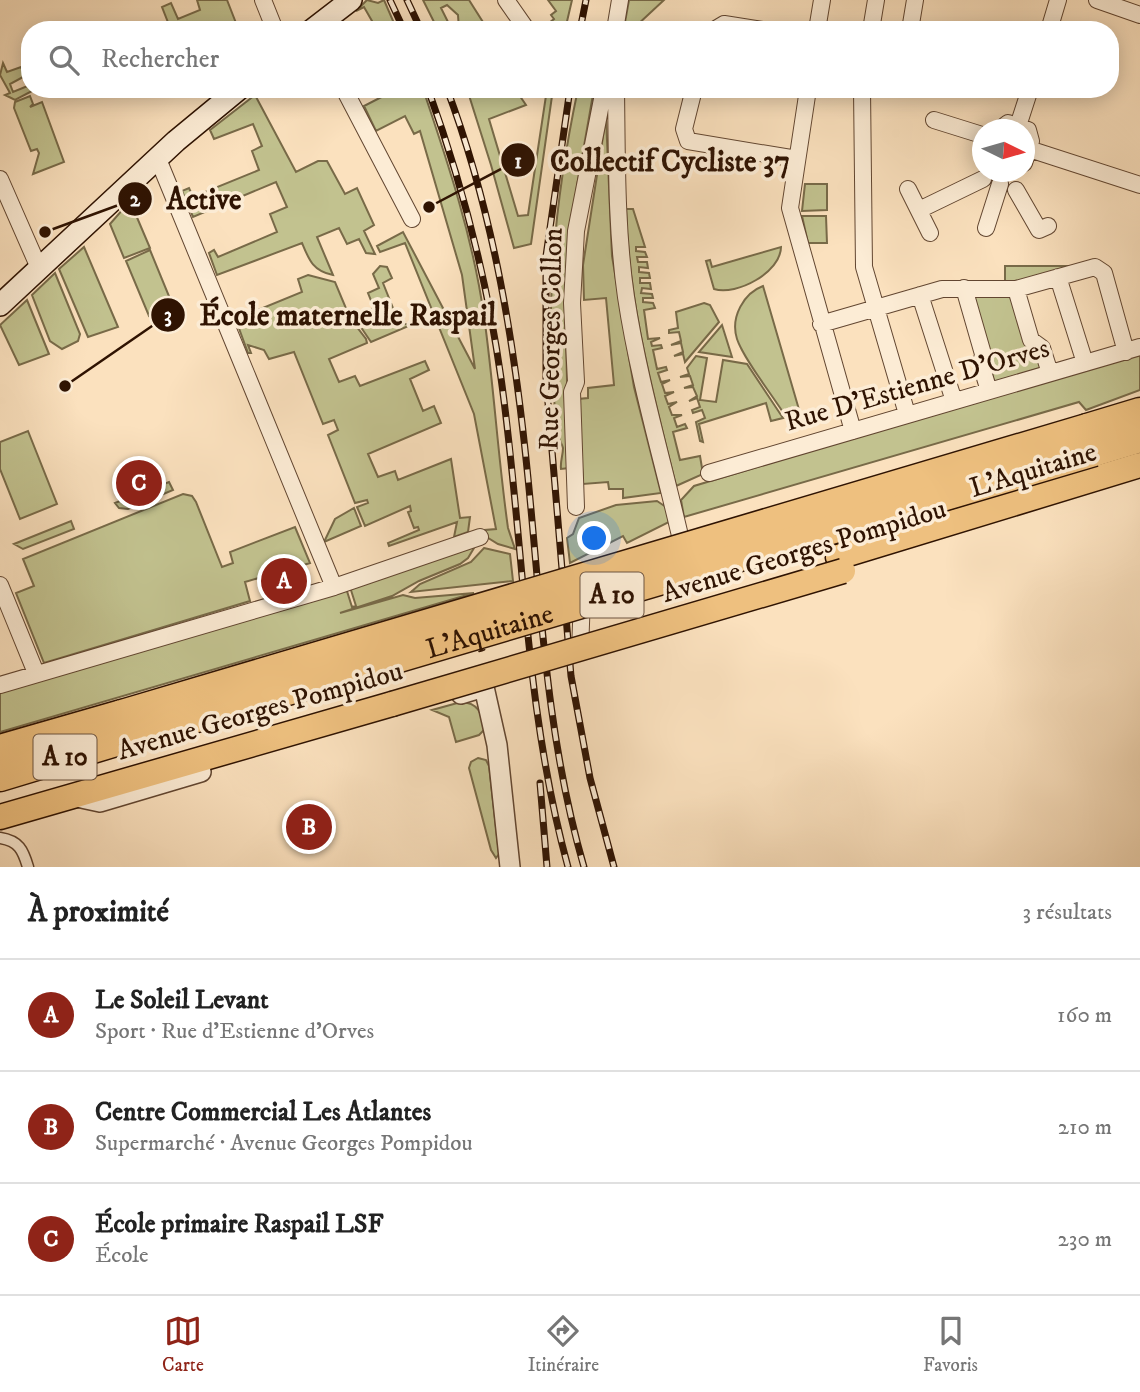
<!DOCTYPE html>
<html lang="fr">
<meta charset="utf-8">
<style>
:root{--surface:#fff;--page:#f6f6f6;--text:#222;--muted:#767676;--line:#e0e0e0;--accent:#8f2418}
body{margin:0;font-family:"IM FELL DW Pica",serif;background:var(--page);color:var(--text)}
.compass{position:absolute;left:972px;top:119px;width:63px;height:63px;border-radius:50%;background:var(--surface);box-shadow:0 4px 18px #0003;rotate:95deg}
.you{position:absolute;left:595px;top:539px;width:24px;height:24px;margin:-18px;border:5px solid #fff;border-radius:50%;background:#1a73e8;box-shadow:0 0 0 10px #1a73e833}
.badge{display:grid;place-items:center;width:46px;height:46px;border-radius:50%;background:var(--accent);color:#fff;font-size:23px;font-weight:700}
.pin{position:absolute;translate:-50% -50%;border:4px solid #fff;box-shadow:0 2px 7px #0006}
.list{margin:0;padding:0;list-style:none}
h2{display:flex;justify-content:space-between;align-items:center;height:91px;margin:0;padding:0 28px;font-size:30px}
h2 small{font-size:23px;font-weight:400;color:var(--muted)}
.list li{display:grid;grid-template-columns:46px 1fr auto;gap:21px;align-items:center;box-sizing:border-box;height:112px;padding:0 28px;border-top:2px solid var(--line)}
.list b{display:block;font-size:26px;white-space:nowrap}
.list p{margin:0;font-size:23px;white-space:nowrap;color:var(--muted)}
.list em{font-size:23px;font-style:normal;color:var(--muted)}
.icon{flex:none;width:38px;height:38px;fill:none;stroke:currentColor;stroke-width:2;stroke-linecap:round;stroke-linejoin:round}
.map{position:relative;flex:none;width:1140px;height:867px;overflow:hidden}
.search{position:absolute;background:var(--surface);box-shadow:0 4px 18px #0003;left:21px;right:21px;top:21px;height:77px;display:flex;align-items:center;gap:18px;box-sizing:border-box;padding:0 24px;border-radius:28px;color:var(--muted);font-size:26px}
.sheet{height:427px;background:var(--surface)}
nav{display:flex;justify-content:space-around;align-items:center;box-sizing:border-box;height:98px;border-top:2px solid var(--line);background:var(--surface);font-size:19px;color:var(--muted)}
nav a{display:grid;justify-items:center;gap:4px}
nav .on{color:var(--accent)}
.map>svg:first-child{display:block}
.green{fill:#c2c28f;stroke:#786a48;stroke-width:2}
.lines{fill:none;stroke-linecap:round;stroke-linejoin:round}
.pedestrian-casing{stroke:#624631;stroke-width:13}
.minor-casing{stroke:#624631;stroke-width:18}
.tertiary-casing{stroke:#624631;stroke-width:22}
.secondary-casing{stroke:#2f1302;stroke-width:24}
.primary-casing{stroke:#2f1302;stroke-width:27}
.motorway-casing{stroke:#2f1302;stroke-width:31}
.pedestrian{stroke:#fcecd5;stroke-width:10}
.minor{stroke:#fcecd5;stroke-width:16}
.tertiary{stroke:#fcecd5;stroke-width:19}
.secondary{stroke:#fcecd5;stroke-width:21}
.primary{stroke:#eec07f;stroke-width:24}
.motorway{stroke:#eec07f;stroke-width:28}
.rail-casing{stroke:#2f1302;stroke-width:7}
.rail{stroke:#fcecd5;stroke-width:4.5;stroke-dasharray:13;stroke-linecap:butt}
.primary-bridge-casing{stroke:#2f1302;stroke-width:27;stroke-linecap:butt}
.motorway-bridge-casing{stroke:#2f1302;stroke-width:31;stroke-linecap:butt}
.primary-bridge{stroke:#eec07f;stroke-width:24}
.motorway-bridge{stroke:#eec07f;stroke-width:28}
.labels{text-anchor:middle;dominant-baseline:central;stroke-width:7;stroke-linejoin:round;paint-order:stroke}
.shield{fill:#fcecd5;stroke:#6c5441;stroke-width:2}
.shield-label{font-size:26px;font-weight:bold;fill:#2f1302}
.street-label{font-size:28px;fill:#2f1302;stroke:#fcecd5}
.leader{fill:none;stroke:#2f1302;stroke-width:2.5}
.callout-dot{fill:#2f1302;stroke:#fcecd5;stroke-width:2.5}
.mark-label{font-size:21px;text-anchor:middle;font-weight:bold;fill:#fff}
.callout-label{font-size:30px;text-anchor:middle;font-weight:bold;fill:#2f1302;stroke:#fcecd5;stroke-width:7;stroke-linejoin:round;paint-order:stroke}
</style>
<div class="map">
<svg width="1140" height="867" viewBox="0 0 1140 867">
<rect width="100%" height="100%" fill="#fbe1be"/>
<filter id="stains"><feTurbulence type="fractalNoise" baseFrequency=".00286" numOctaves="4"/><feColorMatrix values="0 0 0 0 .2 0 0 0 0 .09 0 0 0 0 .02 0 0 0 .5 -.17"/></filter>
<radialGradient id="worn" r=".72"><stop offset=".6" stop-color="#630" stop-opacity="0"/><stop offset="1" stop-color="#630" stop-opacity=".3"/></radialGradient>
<!-- green -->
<path class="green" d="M197 0H227L236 23 243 25 238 30H223L220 23 211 26 212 30H171L162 7 171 3 178 19 200 10Z
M367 0 378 3 384 0 397 30H359L372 21 364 7 356 11Z
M423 0H469L488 30H459L458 15 447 5 441 8 452 30H438Z
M548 0H572L565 30H550L549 23 554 19 551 15 556 11Z
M629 0H664L635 27 625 22Z
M3 63 7 72 21 67 25 76 10 84 13 92 30 85V89L34 90 15 100 5 95 10 93 0 75Z
M397 89H423C448 163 473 238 484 316 494 387 498 458 508 528L515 549 498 544 485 536V530L496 529 474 414 405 243 380 252 377 246 403 232 475 369 462 275 420 131 414 134 405 116 376 131 364 106Z
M467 89H477L479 95 485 89H515L526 105 489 119 518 216 528 215 547 89H553L531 244 514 248 491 165Z
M578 89H594L577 186 565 294 569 468 561 469C560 462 563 455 563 448 562 443 558 439 558 434 542 319 554 202 578 89Z
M255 95 296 172 318 161H327L345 194 357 188 374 225 364 231 375 254 366 253 359 239 347 244 339 228 317 237 333 275C313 271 309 260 302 243L217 275 209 253 214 250 218 257 277 232 270 214 287 207 276 182 193 217 182 191 189 188 193 197 259 170 252 151 262 146 253 124 214 139 210 130Z
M30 96 33 104 30 107 42 102 64 162 33 174 39 153 37 149 31 151 14 108 15 102Z
M606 117 612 256 634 387 661 493 623 498V489H609L608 482 583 484 578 399 588 398V388L614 385 606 298 584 300 583 265Z
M805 184H827V210L802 211Z
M130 201 150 248 124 258 110 224Z
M626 209H633L645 247H636V251L645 252 647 257H637L638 262H647L648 268 639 267V272L649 273 650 278H640V283H650L651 289 642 288 641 293 652 294 653 298H643V302L653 303 655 308 644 310 648 339 660 338 651 342 652 346 661 345 662 348 653 350 657 369 666 367 667 370 658 373 661 382 670 380 662 384 665 393 674 392 665 396 668 404 677 402 669 407 672 415H682L674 418 677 427 685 424 687 428 673 432 680 460 700 456 703 474 676 486C654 395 628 303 626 209Z
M802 216H826L827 243H808Z
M84 247 118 327 88 337 59 269Z
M781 247C781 272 737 296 714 289L706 261 710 260 712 267Z
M150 250 173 306 149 316 126 261Z
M380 266 387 267 392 278 383 283 399 323 411 325 371 342 354 317 374 308 368 293 379 288 373 274Z
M1005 266H1076L1025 281 1005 282Z
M55 273 80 334 78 341 62 349 50 341 32 295Z
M308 275 335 282 350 318 366 339 367 343 329 359 339 382 355 376 360 386 425 361 429 370 410 379 423 411 434 406 441 423 368 454 378 477 395 471 398 480 451 459 460 518 470 517 468 532 454 537 457 522 389 546 388 543 419 530 418 527 414 528 408 512 411 511 410 506 365 526 357 507 368 503 367 500 355 503 328 435 338 430 334 420 323 424 294 352 269 359 264 350 248 345 251 353H248L233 312 236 319 302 292 298 279Z
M763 286 800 413 786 417C774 397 744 360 737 339 730 317 744 293 763 286Z
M1009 294 1041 368 994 382 973 296Z
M27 300 49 354 19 365 0 325Z
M704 303 710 305 719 322 685 362 683 354 674 356 683 352 681 343 671 345 681 341 679 332 669 333V330L678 328 676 312Z
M722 325 732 357 699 352Z
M1140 352V390L1086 410 1079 402 684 517 681 500 694 486Z
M696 356 707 358 700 400 716 402 723 360 747 364 783 418 771 421 766 403 699 424 703 442 700 441 696 422 705 418 702 410 693 413 692 410 700 407 697 398 689 401 697 396 693 387 684 388 693 385 690 376 680 377 689 374 687 368Z
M28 431 57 504 20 519 0 469V442Z
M169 482 173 490 128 509 119 508 115 503Z
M183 494 192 496 196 502 222 567 233 563 230 552 295 527 310 563 245 582 250 601 44 663 16 593 34 586 23 559Z
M657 501 666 507 669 522 627 543 623 536 570 563 567 538 573 534 579 518 616 505Z
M354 508 361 526 324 542 335 519Z
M71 521 74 529 23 549 14 544Z
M477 543 468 558 460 564 419 581 392 596 340 613 403 595 415 598 474 593 0 732V692L346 588 352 607 356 606 350 587Z
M484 548 510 554 513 581 411 592 420 584 471 562Z
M461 702C479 703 481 713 485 729L479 735 456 742 449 717 432 710Z
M478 758 486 760 489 766 499 854 496 858 491 850 469 768 471 762Z"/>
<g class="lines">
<defs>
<path id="pedestrian" d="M0 838C19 841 23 850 28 867"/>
<path id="minor" d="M263 0 275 30
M506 0 527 30
M1097 0 1140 15
M615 30 620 0
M714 30 724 24 762 30
M817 30 822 0
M871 30 876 0
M910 30 915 0
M1049 30 1058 0
M344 89 412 219
M616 89C617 159 616 228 626 297 639 383 665 468 684 553
M694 89 684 129 688 141 797 159
M808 89 790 208 853 431
M862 89 864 267 907 414
M880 89H886
M934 120 982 135
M1018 126 1030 89
M999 130 1008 123 1028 130 1031 141 1024 163
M1029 149 1140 185
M158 159 334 587
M0 179 39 268
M908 189 930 233
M1016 190 1039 230 1048 226
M919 210 983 179
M986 228 1000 184
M1058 277 1085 363
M964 288 983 354 981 365 989 391
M1016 289 1031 340 1042 348 1050 373
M920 295 954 401
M821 324 942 289H1016L1095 267 1104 273 1126 352
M709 473 1140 347
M576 507 572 392 576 382 572 303 576 231 604 89
M0 585 36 673
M576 652 580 651 582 597
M0 685 334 587 480 537"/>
<path id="tertiary" d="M461 694 484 687 497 745 510 867
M72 796 100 802 201 772"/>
<path id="secondary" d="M312 30 351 0
M0 305 176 141 239 89"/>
<path id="primary" d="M838 557 1140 465
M0 817 392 704"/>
<path id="motorway" d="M1087 428 1140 412
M1094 452 1140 438
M0 749 122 714
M0 777 129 738"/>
</defs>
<!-- pedestrian casing -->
<use href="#pedestrian" class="pedestrian-casing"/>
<!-- minor casing -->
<use href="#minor" class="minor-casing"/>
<!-- tertiary casing -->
<use href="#tertiary" class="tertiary-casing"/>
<!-- secondary casing -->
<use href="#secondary" class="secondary-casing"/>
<!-- primary casing -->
<use href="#primary" class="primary-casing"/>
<!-- motorway casing -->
<use href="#motorway" class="motorway-casing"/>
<!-- pedestrian -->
<use href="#pedestrian" class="pedestrian"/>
<!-- minor -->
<use href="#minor" class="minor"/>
<!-- tertiary -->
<use href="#tertiary" class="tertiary"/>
<!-- secondary -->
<use href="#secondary" class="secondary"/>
<!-- primary -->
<use href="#primary" class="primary"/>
<!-- motorway -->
<use href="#motorway" class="motorway"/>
<defs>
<path id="rail" d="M390 0 404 30
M407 0 421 30
M580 30 586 0
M428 89C462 183 487 279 501 378 524 541 524 707 568 867
M447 89C494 214 515 346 528 478 541 609 547 740 584 867
M570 89 546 256V379L571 676 590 778 614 867
M540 783 547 867"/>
</defs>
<!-- rail casing -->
<use href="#rail" class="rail-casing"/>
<!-- rail -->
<use href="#rail" class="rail"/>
<defs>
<path id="primary-bridge" d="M392 704 843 571"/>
<g id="motorway-bridge">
<path d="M122 714 1087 428"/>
<path id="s1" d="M129 738 1094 452"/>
</g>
</defs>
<!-- primary-bridge casing -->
<use href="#primary-bridge" class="primary-bridge-casing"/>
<!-- motorway-bridge casing -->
<use href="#motorway-bridge" class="motorway-bridge-casing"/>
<!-- primary-bridge -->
<use href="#primary-bridge" class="primary-bridge"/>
<!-- motorway-bridge -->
<use href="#motorway-bridge" class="motorway-bridge"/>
</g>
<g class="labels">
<!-- shield labels -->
<g class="shield">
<rect x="580.5" y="572.5" width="63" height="45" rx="5"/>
<rect x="33.5" y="734.5" width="63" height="45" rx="5"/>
</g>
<g class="shield-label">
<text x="612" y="595">A 10</text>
<text x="65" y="757">A 10</text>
</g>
<!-- street labels -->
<g class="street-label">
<text transform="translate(551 339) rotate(-89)">Rue Georges Collon</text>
<text transform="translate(917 385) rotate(-16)">Rue D'Estienne D'Orves</text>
<text transform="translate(1033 470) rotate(-17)">L'Aquitaine</text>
<text transform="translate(804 551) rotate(-17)">Avenue Georges Pompidou</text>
<text stroke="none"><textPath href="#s1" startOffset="376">L'Aquitaine</textPath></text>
<text transform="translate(260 711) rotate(-16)">Avenue Georges Pompidou</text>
</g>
</g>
<!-- callouts -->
<path class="leader" d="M429 207L518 160M45 232L135 199M65 386L168 315"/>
<g class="callout-dot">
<circle cx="429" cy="207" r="7"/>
<circle cx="45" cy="232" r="7"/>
<circle cx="65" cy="386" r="7"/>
<circle cx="518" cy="160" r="18"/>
<circle cx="135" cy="199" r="18"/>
<circle cx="168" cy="315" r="18"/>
</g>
<g class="mark-label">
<text x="518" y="168">1</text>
<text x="135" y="206">2</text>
<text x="168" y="322">3</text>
</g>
<g class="callout-label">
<text x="670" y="171">Collectif Cycliste 37</text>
<text x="204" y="209">Active</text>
<text x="348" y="325">École maternelle Raspail</text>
</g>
<rect width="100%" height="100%" filter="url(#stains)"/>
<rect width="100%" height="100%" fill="url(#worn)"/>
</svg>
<svg class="compass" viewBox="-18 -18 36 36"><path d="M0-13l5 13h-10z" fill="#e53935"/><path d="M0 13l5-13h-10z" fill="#767676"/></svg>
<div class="you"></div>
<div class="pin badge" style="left:284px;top:581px">A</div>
<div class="pin badge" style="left:309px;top:827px">B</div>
<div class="pin badge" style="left:139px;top:483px">C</div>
<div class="search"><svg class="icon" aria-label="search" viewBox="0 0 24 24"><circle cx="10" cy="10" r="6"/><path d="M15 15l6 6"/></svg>Rechercher</div>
</div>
<section class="sheet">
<h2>À proximité<small>3 résultats</small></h2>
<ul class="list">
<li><span class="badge">A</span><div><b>Le Soleil Levant</b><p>Sport · Rue d'Estienne d'Orves</p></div><em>160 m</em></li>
<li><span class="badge">B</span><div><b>Centre Commercial Les Atlantes</b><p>Supermarché · Avenue Georges Pompidou</p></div><em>210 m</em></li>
<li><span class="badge">C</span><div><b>École primaire Raspail LSF</b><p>École</p></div><em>230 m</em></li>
</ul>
</section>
<nav>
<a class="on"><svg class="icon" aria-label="map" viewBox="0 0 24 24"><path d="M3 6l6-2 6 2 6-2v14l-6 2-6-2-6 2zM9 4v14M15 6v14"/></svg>Carte</a>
<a><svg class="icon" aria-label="directions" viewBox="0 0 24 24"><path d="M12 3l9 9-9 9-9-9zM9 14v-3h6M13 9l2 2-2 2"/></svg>Itinéraire</a>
<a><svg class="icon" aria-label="saved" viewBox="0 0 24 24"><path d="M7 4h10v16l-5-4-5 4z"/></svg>Favoris</a>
</nav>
